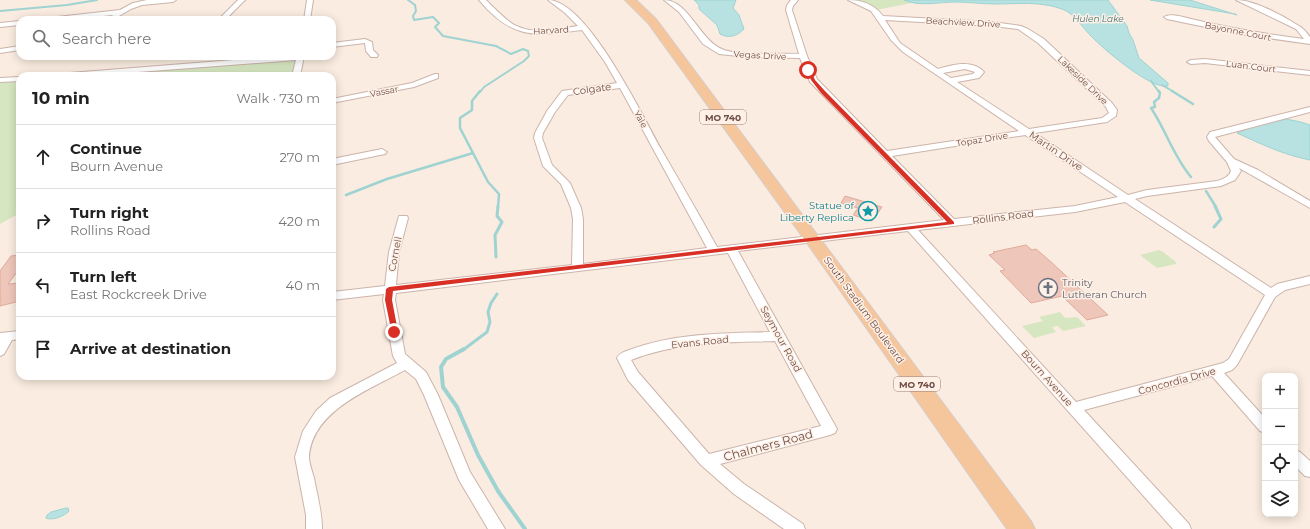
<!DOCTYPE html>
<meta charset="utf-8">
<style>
:root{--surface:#fff;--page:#f2f2f2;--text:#222;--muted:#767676;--line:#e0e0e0}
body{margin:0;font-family:Montserrat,sans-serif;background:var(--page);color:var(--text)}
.controls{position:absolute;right:12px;bottom:12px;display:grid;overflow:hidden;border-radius:8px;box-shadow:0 2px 10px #0003}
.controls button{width:36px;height:36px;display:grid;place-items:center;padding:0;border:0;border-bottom:1px solid var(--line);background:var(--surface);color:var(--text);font:20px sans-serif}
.stop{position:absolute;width:12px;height:12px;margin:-9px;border:3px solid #d93025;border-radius:50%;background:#fff}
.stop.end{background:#d93025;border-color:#fff;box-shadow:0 1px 4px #0008}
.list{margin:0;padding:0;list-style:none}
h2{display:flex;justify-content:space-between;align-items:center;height:52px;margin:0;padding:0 16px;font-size:17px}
h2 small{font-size:13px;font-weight:400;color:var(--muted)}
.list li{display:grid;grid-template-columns:26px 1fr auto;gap:12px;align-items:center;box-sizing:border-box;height:64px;padding:0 16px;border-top:1px solid var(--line)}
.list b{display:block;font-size:15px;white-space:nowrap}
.list p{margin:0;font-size:13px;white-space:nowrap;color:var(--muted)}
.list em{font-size:13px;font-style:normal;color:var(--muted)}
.icon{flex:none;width:22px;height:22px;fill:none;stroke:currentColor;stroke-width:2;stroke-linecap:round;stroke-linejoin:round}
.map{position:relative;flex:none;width:1310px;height:529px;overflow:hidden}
.search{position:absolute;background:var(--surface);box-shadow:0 2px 10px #0003;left:16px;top:16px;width:320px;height:44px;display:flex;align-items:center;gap:10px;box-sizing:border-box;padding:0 14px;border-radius:12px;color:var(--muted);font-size:15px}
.panel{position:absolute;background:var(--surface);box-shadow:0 2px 10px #0003;left:16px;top:72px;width:320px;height:308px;border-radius:12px}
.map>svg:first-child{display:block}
.green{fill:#d6e6c0}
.water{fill:#b7e2e1;stroke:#9ed3d2}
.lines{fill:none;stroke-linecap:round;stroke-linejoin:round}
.stream-far3{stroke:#9ed3d2;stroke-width:2}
.stream-far2{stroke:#9ed3d2;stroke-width:2.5}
.stream-far1{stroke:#9ed3d2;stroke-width:3}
.stream{stroke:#9ed3d2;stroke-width:4}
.building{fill:#eec6ba;stroke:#dfaa9b}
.minor-casing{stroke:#ccb4ab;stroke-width:2}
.primary-casing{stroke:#d7cecc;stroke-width:2}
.minor{fill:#fff;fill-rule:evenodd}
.primary{fill:#f5c59c;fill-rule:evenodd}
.route{fill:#d93025}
.labels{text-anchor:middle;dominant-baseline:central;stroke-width:3;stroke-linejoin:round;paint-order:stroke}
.far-water-label{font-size:9px;font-style:italic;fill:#3f7474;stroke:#fef0e6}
.far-street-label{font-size:9px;fill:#6f5049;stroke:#fef0e6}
.shield{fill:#fef0e6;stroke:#9a8078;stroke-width:1}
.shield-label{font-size:9px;font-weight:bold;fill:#6f5049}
.street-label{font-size:10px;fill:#6f5049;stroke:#fef0e6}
.culture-label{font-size:10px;fill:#0d838f;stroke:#fef0e6;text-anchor:end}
.worship-label{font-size:10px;fill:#5b616d;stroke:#fef0e6;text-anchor:start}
.near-street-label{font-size:12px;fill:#6f5049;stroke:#fef0e6}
</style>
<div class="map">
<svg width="1310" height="529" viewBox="0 0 1310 529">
<rect width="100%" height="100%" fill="#faece0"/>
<!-- green -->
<path class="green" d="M851 0H904L911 3 876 10 861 2Z
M300 57 296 76H57Z
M20 79V213L0 224V80Z
M1159 250 1163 252 1176 262V264L1157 268 1140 255Z
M1060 312 1065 318 1077 317 1086 326 1063 331 1058 326 1052 327 1056 332 1034 338 1022 326 1043 321 1039 317Z"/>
<!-- water -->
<path class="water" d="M694 0H736L733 8 739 15 744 29C737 36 729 39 720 34L717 25 699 9V5Z
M904 0H1108L1127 26 1129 33 1133 40 1139 58 1168 83V86C1151 90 1102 48 1090 35 1081 26 1075 14 1062 9 1040 1 1017 4 995 4 982 4 969 2 955 2 939 2 919 7 904 0Z
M1150 0H1190L1237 15 1235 14Z
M1286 119 1301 122 1310 125V160C1284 155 1261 144 1237 133L1252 127Z
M66 508H68L69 511C65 516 52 521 46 518L47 515 51 512Z"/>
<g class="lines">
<!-- stream-far3 -->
<path class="stream-far3" d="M408 0 415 5 416 11 413 16 414 20 433 17 439 23 435 27 443 36 496 46 511 54 523 49 528 51 529 56 524 61 484 87 480 92
M0 11 67 5 97 0
M1151 81 1159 92
M1162 85 1174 92"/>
<!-- stream-far2 -->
<path class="stream-far2" d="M480 91 472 101V110L460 118V128L488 182 499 194 498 207
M1159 91 1160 93 1159 98 1154 102 1155 107 1151 108C1166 130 1173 156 1191 177
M1172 91 1193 104
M1206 191 1216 207
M346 195 387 179 473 153"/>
<!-- stream-far1 -->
<path class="stream-far1" d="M1214 227 1221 219 1215 206
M496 257 495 235 502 222 497 216 498 206
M463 350 487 332 490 322 488 312 491 303 497 294"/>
<!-- stream -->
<path class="stream" d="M464 349 446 359 441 367 443 387 457 407 478 455 498 491 525 529"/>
</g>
<!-- building -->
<path class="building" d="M845 196 882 207 872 221 853 215 858 208 841 203Z
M1026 245 1032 250 1036 249 1050 261 1108 315 1087 320 1062 296 1031 303 1000 271 1005 270 989 255 995 253 993 252Z
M20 255V268L8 284 20 283V301L0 306V271L11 256Z"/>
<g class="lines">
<defs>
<path id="minor" d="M147 0H176L173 2 142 5 131 9 114 19 111 17 113 15 66 20H45L48 18 120 10 133 3Z
M238 0H245L225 20H218Z
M307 0H313L310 20H304Z
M479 0H486C494 8 502 16 511 23 531 36 557 29 578 26L565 13 548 0C587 0 643 117 661 149 680 182 699 214 717 247L944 220 810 82 800 58 748 57 719 54 703 44 679 12 664 0C689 0 700 42 724 50 741 56 779 53 799 54L786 10 787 5 791 0H798L793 6 792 10 807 56 817 79 887 151 1019 131 903 52 891 40 871 11 848 0C862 0 874 4 883 16L993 22 1021 26 1028 29 1044 39 1112 103 1117 110 1116 116 1107 122 1035 133 1128 195 1147 190 1217 181C1223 179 1229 177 1231 171L1227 162 1209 141 1207 137 1210 132 1310 107V112L1215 137 1234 159 1258 170 1310 201V208L1239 168 1241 171 1235 180 1221 186 1147 196 1135 199 1271 288 1277 284 1310 276V284L1285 290 1275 297 1237 365 1232 370 1224 373 1265 418V433L1260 431 1212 376 1084 410 1189 524 1191 529H1173L908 231 738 251 837 429 835 433 830 435 720 464 744 484 803 524 805 529H784L734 494 701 465 628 380 617 358C619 353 624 352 629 350 674 333 724 333 770 332L728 253 396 293 395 300 405 354 426 372 438 395 470 472 505 529H488L459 480 424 395 416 379 405 370C371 389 312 410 309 457 309 463 312 471 314 478 317 495 322 511 322 529H306V515L295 457 303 431 316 411 330 398 397 363 393 356 383 300 384 294 332 300V292L385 286 389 252 399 216H407L408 218 399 252 396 285 572 265 573 219 571 208 561 184 543 166 534 138 535 133 547 111 562 91 617 83 605 62 582 30C533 36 513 40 479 0ZM885 20 993 26 1018 29 1038 43 1106 107 1109 113 1102 118 1029 129 957 82 979 78 984 72C972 59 952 65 938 69L900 43ZM965 69 975 72 973 74 951 78 943 73ZM620 88 707 248 583 264V219L581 208 570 183 552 165 542 138 543 133 555 112 568 95ZM1025 135 1118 197 1075 206 954 219 892 156ZM1125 202 1265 295 1229 359 1223 363 1076 402 918 230 1075 212ZM775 341 821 426 709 454 638 372 631 360C676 342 727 342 775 341Z
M1236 0C1254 0 1284 16 1299 26 1303 28 1307 33 1310 37V44L1239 34 1167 19 1164 17C1170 13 1183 17 1191 19 1228 28 1266 34 1304 39L1296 29Z
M20 21V25L0 27V23Z
M365 39 372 42 373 50 378 55 377 57H371L366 51 365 43 332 47V43Z
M20 46V50L0 53V49Z
M284 56H304L300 76H292L296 60 86 76H53L57 74Z
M1205 59 1310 71V75L1205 63 1191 64 1187 62 1191 60Z
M435 74H438V78L414 87 332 103V99L412 83Z
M20 77V81L0 82V78Z
M382 149 387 152 385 154 332 165V159Z
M20 331V339L12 340 4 354 0 356V333Z
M1295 450 1300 452 1310 461V477L1305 476 1295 466Z"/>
<path id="primary" d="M625 0H636L656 19 1031 521 1035 529H1007L807 243 648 23Z"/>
</defs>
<!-- minor casing -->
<use href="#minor" class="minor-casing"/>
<!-- primary casing -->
<use href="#primary" class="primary-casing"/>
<!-- minor -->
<use href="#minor" class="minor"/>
<!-- primary -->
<use href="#primary" class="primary"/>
</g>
<!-- route -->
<path class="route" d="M807 69H810L815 80 825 91 954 222V224L393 291 392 300 398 332 397 334H392L385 300 386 289 389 287 947 222 821 93 811 80Z"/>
<!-- icons -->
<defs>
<symbol id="sight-ring" viewBox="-11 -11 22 22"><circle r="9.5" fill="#fef0e6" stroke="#0f9aa8" stroke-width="1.5"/><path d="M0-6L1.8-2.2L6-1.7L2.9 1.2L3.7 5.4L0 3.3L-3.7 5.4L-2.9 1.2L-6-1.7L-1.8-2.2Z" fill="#0f9aa8"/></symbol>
<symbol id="church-ring" viewBox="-11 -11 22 22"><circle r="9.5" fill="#fef0e6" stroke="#6b7280" stroke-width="1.5"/><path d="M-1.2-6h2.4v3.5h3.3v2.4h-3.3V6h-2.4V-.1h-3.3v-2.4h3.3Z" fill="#6b7280"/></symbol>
</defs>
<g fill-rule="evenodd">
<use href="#sight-ring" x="857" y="200" width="22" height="22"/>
<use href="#church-ring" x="1037" y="277" width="22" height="22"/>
</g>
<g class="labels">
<!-- far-water labels -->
<g class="far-water-label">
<text x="1098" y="18">Hulen Lake</text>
</g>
<!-- far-street labels -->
<g class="far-street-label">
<text transform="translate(963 22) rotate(3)">Beachview Drive</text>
<text transform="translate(551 30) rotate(-3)">Harvard</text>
<text transform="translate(1238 31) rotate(11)">Bayonne Court</text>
<text transform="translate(760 55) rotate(3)">Vegas Drive</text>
<text transform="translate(1251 66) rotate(7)">Luan Court</text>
<text transform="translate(1083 80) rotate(44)">Lakeside Drive</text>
<text transform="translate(384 91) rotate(-11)">Vassar</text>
<text transform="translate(641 119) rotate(61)">Yale</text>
<text transform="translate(982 139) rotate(-9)">Topaz Drive</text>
</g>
<!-- shield labels -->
<g class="shield">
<rect x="700" y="110" width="46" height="14" rx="3"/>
<rect x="894" y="377" width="46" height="14" rx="3"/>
</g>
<g class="shield-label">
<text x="723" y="117">MO 740</text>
<text x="917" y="384">MO 740</text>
</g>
<!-- street labels -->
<g class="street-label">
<text transform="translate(592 89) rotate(-8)">Colgate</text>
<text transform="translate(1056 151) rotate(34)">Martin Drive</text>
<text transform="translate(1003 217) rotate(-7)">Rollins Road</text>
<text transform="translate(395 254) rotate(-79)">Cornell</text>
<text transform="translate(864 310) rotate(54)">South Stadium Boulevard</text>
<text transform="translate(781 339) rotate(61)">Seymour Road</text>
<text transform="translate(700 342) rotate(-6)">Evans Road</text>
<text transform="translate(1047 378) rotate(48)">Bourn Avenue</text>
<text transform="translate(1177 381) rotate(-15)">Concordia Drive</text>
</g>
<!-- culture labels -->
<g class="culture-label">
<text x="854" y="205">Statue of<tspan x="854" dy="12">Liberty Replica</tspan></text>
</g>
<!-- worship labels -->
<g class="worship-label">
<text x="1062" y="282">Trinity<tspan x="1062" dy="12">Lutheran Church</tspan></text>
</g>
<!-- near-street labels -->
<g class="near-street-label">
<text transform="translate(768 445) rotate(-15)">Chalmers Road</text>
</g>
</g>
</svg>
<div class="controls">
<button>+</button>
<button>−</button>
<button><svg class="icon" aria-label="locate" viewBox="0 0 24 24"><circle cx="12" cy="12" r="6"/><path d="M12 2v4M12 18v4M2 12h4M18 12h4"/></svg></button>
<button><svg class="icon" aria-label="layers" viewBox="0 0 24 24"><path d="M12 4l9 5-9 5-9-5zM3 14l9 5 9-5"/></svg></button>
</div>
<div class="stop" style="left:808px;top:70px"></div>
<div class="stop end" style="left:394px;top:332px"></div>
<div class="search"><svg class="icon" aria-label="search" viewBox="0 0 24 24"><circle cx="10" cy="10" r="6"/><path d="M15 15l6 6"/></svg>Search here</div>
<section class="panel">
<h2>10 min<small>Walk · 730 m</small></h2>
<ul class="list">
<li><svg class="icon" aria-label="ahead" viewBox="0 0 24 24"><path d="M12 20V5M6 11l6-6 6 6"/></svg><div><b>Continue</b><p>Bourn Avenue</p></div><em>270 m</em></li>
<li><svg class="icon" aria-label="right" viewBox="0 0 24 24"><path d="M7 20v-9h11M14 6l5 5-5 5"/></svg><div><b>Turn right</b><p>Rollins Road</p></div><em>420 m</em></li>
<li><svg class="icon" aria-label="left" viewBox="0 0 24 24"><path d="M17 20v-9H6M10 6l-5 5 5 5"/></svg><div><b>Turn left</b><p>East Rockcreek Drive</p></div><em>40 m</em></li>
<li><svg class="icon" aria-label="arrive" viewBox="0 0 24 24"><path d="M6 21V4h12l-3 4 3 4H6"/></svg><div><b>Arrive at destination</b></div></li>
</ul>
</section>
</div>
